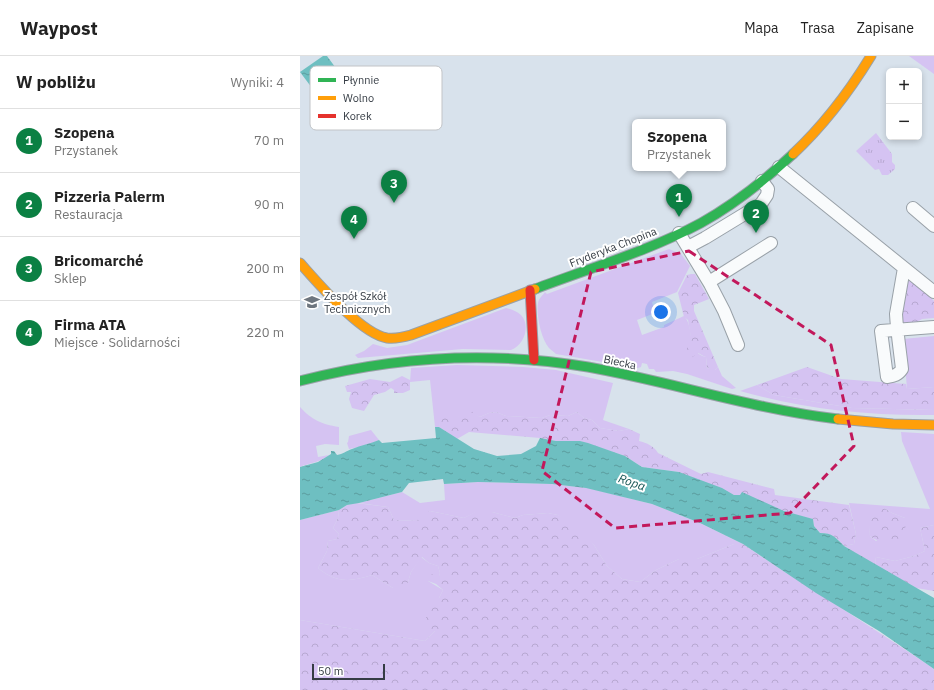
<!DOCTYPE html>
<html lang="pl">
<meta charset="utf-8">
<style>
:root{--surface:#fff;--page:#f6f6f6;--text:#222;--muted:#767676;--line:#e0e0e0;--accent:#0b8043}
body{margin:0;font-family:"IBM Plex Sans",sans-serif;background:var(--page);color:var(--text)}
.controls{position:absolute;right:12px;top:12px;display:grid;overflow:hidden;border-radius:6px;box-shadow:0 2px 6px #0003}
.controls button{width:36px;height:36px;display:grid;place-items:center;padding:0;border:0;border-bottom:1px solid var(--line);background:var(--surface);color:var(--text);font:20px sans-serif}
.scale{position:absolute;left:12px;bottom:10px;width:73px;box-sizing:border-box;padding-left:4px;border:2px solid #353c44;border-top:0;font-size:11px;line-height:14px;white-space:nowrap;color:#353c44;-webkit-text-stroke:3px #fff;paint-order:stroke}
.you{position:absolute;left:361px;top:256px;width:14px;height:14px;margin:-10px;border:3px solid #fff;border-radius:50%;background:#1a73e8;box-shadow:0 0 0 6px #1a73e833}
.badge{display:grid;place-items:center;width:26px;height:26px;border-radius:50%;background:var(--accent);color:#fff;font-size:13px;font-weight:700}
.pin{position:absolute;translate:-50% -33px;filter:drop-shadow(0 1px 2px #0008)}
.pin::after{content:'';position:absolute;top:21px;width:14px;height:12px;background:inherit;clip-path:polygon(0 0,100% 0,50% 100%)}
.popup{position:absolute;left:332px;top:63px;width:94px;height:52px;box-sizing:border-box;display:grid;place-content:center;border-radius:6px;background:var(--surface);filter:drop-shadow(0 1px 3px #0005);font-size:13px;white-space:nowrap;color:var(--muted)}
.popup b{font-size:15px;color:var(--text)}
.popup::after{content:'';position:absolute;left:50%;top:100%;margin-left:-8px;border:8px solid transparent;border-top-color:var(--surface)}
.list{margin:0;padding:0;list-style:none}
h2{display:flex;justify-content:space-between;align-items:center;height:52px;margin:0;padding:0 16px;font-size:17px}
h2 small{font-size:13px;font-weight:400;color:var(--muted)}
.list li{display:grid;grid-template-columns:26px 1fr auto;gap:12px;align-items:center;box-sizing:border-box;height:64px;padding:0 16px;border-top:1px solid var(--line)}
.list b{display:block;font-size:15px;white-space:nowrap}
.list p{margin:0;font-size:13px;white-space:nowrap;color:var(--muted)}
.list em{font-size:13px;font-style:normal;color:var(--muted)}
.map{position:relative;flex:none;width:634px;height:634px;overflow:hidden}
header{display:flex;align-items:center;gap:24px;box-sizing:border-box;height:56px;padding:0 20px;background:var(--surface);border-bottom:1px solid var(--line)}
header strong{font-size:19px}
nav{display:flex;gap:22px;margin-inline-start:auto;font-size:14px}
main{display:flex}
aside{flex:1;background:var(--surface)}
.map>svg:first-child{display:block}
.green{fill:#d5c3f2;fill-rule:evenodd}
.forest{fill:url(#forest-crowns)}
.park{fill:url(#park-tufts)}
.water{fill:url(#water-ripples)}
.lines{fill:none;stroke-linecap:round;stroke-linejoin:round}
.street-casing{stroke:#99a1a8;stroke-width:14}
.fast-casing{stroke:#99a1a8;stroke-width:11}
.slow-casing{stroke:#99a1a8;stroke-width:11}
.jam-casing{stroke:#99a1a8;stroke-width:11}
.street{stroke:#f9fbfc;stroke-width:12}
.fast{stroke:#30b455;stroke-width:9}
.slow{stroke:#ff9f0a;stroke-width:9}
.jam{stroke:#e5322d;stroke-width:9}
.marked{fill:none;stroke:#c2185b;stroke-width:3;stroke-dasharray:8 5;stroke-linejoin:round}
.labels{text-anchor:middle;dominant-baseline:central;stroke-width:4;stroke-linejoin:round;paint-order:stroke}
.street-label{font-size:11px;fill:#353c44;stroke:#fff}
.poi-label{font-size:11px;fill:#353c44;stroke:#fff;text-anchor:start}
.water-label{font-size:12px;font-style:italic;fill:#115150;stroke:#fff}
.key{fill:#fff;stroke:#c2c4c7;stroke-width:1}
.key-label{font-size:11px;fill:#353c44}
</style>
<header>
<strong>Waypost</strong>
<nav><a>Mapa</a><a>Trasa</a><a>Zapisane</a></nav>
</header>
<main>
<aside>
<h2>W pobliżu<small>Wyniki: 4</small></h2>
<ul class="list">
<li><span class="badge">1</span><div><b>Szopena</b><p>Przystanek</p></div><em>70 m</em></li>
<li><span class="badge">2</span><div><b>Pizzeria Palerm</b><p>Restauracja</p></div><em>90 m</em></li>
<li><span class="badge">3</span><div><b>Bricomarché</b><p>Sklep</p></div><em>200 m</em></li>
<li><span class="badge">4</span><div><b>Firma ATA</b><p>Miejsce · Solidarności</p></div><em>220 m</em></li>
</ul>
</aside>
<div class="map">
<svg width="634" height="634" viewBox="0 0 634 634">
<defs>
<pattern id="forest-crowns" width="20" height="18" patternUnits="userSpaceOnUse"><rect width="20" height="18" fill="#d5c3f2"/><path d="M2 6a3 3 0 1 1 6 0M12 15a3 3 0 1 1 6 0" fill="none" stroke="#b7a8d1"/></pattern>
<pattern id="park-tufts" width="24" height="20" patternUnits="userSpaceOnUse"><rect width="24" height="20" fill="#d5c3f2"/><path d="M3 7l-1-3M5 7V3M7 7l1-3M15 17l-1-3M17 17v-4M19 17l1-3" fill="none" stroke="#b7a8d1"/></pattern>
<pattern id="water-ripples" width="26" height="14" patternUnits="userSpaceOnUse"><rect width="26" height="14" fill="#6ebfc1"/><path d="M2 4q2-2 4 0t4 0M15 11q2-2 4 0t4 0" fill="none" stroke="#5b9c9e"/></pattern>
</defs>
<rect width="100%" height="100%" fill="#d8e2ec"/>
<!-- green -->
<path class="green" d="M609 0H634V18Z
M369 193 381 198 390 210 377 236 352 246 355 257 337 264 342 279 364 271V269L384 260C395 271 386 297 406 301L407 312 415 314 418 311 422 320 436 332 432 333 387 318 373 315 356 316 354 313H349L347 308 342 307 341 311 338 312 256 298C254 296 251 294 249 292 241 283 236 258 238 247 239 242 242 240 245 236L247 238Z
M206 252C211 253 217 255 221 259 231 270 224 289 211 294L163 293 58 302 55 299 64 295 73 288 87 292 107 289Z
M634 280V331L607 333 603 283Z
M157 309 223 311 256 314 313 327 303 364 329 373 319 375 300 372 292 364 284 362 277 356 268 360 250 359 242 362 206 360 196 356 189 357 180 361 174 358 158 361H141L139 371H135L130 324 110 326 111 312Z
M457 329 474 339 552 352 634 354V359C568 360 503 353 440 335Z
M0 351C12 364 21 368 39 371V389L25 388 16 390 18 401 29 399C22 406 9 407 0 411Z
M71 374 79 384 69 389 49 393 47 387 48 386 49 380Z
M601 376 634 378V469L620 472 625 495 614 500 595 505 576 501 575 509 544 490 554 488 556 478 549 447 630 453 602 385ZM584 452 592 457 605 462 576 485 570 480C569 464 571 461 584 452Z
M178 426 252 428 288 432 352 448 400 467 443 488H434L397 503H379L356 514 340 526 322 523 307 510 294 489 258 459 248 457 223 459 215 462 192 456H176L164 462 130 455 117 465 94 464 88 451 59 447 102 436 120 447 145 444 144 428Z
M39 454 38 462 33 472 39 478 37 483 28 485 27 495 18 512C36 527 51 526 72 519L93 532 108 526 111 516 121 501 129 507 138 510 140 517 139 520 128 525 143 534 139 542 135 575 125 585 0 564V464Z"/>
<!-- forest -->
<path class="forest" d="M391 218H395L409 243 394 249V255L418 311 415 314 411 315 407 311 406 301C402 300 401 298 398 297L391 302 388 301 385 297 389 288H392L388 264 384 261 378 237 387 219Z
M608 219 634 245V262L622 263 611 270 604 271 600 266Z
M507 311 541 323 606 328 607 333 634 331V354L552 352 474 339 457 329Z
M102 320 110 324V334L103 337H94V334L91 332 85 336 74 339 64 355 52 352 49 343 51 336H47L45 330 70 323 90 326Z
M171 355 180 361 189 357 196 356 206 360 242 362 250 359 268 360 277 356 284 362 292 364 300 372 319 375 329 373 340 378 339 385C347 387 354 390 358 397L401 418 408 416 474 433 475 439 549 449 556 478 554 488 544 490C536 482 532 477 520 477L514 470 513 463 484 456 440 439H434L379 416 342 411 325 400 280 385H256L240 382 169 376 157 383 139 371 140 361 148 359 153 361H158L162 356Z
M56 447 88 451 94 464 117 465 121 459 130 455 164 462 175 456H192L215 462 223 459 248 457 258 459 272 466 294 489 307 510 322 523 340 526 356 514 379 503H397L434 488H443C506 531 571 570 634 613V634H0V564L125 585 135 575 127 571 126 560 129 548 139 542 143 534 136 528 128 525 131 518 139 520 140 517 138 510 129 507 122 501 111 516 108 526 104 532H93L72 519C51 526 36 527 18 512L27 495 28 485 37 483 39 478 33 472 38 462 39 454 47 449Z
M584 452 592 457 605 462 606 470 600 482C589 486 579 488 570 480L569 468 574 459 573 454Z
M634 469V535L616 532 575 509 576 501 595 505 614 500 625 495 620 472Z"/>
<!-- park -->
<path class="park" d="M576 77 592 98V106L595 109V113L588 119H582L579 113 575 114 556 95Z"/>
<!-- water -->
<path class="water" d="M23 0H27L38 15 12 32 0 16Z
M135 371H139L174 393 197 400 221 398 236 390 240 382 256 385H280L288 387 325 400 342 411 379 416 422 432 434 439H440L442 436 484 455 513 463 514 470 520 477C533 477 535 481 544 490L634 542V613L579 575 516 537 443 488 400 467 352 448 286 432 252 428 178 426 144 428 143 423 109 427 102 436 59 447 47 449 39 454 0 464V411L18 406 31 398V395H34L37 399C43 398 46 395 52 393 61 389 70 388 79 384L82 387 136 382Z"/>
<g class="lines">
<defs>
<path id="street" d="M479 111 634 236
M613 152 634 170
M379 177 410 228 424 255 438 289
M388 191 405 182 461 148 467 139 468 133 462 125
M604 212 596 258C597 276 600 295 602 313 598 319 594 320 587 321L581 275 634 271
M409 226 471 187"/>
<path id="fast" d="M235 233C290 212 349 195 401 167 435 148 465 124 493 98
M0 325C95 300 192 295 288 311 372 326 453 353 538 363"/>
<path id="slow" d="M493 98C524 69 549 36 571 0
M0 207C18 227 61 278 87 282 95 283 104 281 111 279L235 233
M538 363 593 368 634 369"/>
<path id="jam" d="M230 234 234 304"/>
</defs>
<!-- street casing -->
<use href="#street" class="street-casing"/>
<!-- fast casing -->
<use href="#fast" class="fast-casing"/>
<!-- slow casing -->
<use href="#slow" class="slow-casing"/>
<!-- jam casing -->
<use href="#jam" class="jam-casing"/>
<!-- street -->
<use href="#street" class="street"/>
<!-- fast -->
<use href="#fast" class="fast"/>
<!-- slow -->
<use href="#slow" class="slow"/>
<!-- jam -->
<use href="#jam" class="jam"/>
</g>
<!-- marked area -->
<path class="marked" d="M389 195 531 289 554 390 490 457 315 472 242 415 291 216Z"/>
<!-- icons -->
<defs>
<symbol id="school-bare" viewBox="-9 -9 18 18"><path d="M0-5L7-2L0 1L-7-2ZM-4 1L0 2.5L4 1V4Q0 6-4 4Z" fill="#6e767f" stroke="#fff" stroke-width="2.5" paint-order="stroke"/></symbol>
</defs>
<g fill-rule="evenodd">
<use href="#school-bare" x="1" y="235" width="22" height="22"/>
</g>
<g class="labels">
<!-- street labels -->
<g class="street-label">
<text transform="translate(313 191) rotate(-21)">Fryderyka Chopina</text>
<text transform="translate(320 306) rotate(12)">Biecka</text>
</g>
<!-- poi labels -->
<g class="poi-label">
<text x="24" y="240">Zespół Szkół<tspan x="24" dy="13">Technicznych</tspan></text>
</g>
<!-- water labels -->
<g class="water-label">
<text transform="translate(332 426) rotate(19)">Ropa</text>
</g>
</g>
<!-- legend -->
<rect x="10" y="10" width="132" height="64" rx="6" class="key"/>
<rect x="18" y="22" width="18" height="4" fill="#30b455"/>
<rect x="18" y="40" width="18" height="4" fill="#ff9f0a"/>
<rect x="18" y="58" width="18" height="4" fill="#e5322d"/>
<g class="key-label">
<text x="43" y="28">Płynnie</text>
<text x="43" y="46">Wolno</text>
<text x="43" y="64">Korek</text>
</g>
</svg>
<div class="controls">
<button>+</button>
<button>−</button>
</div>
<div class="scale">50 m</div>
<div class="you"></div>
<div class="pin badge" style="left:379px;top:161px">1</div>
<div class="popup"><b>Szopena</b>Przystanek</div>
<div class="pin badge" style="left:456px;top:177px">2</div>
<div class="pin badge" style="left:94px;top:147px">3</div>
<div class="pin badge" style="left:54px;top:183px">4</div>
</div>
</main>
